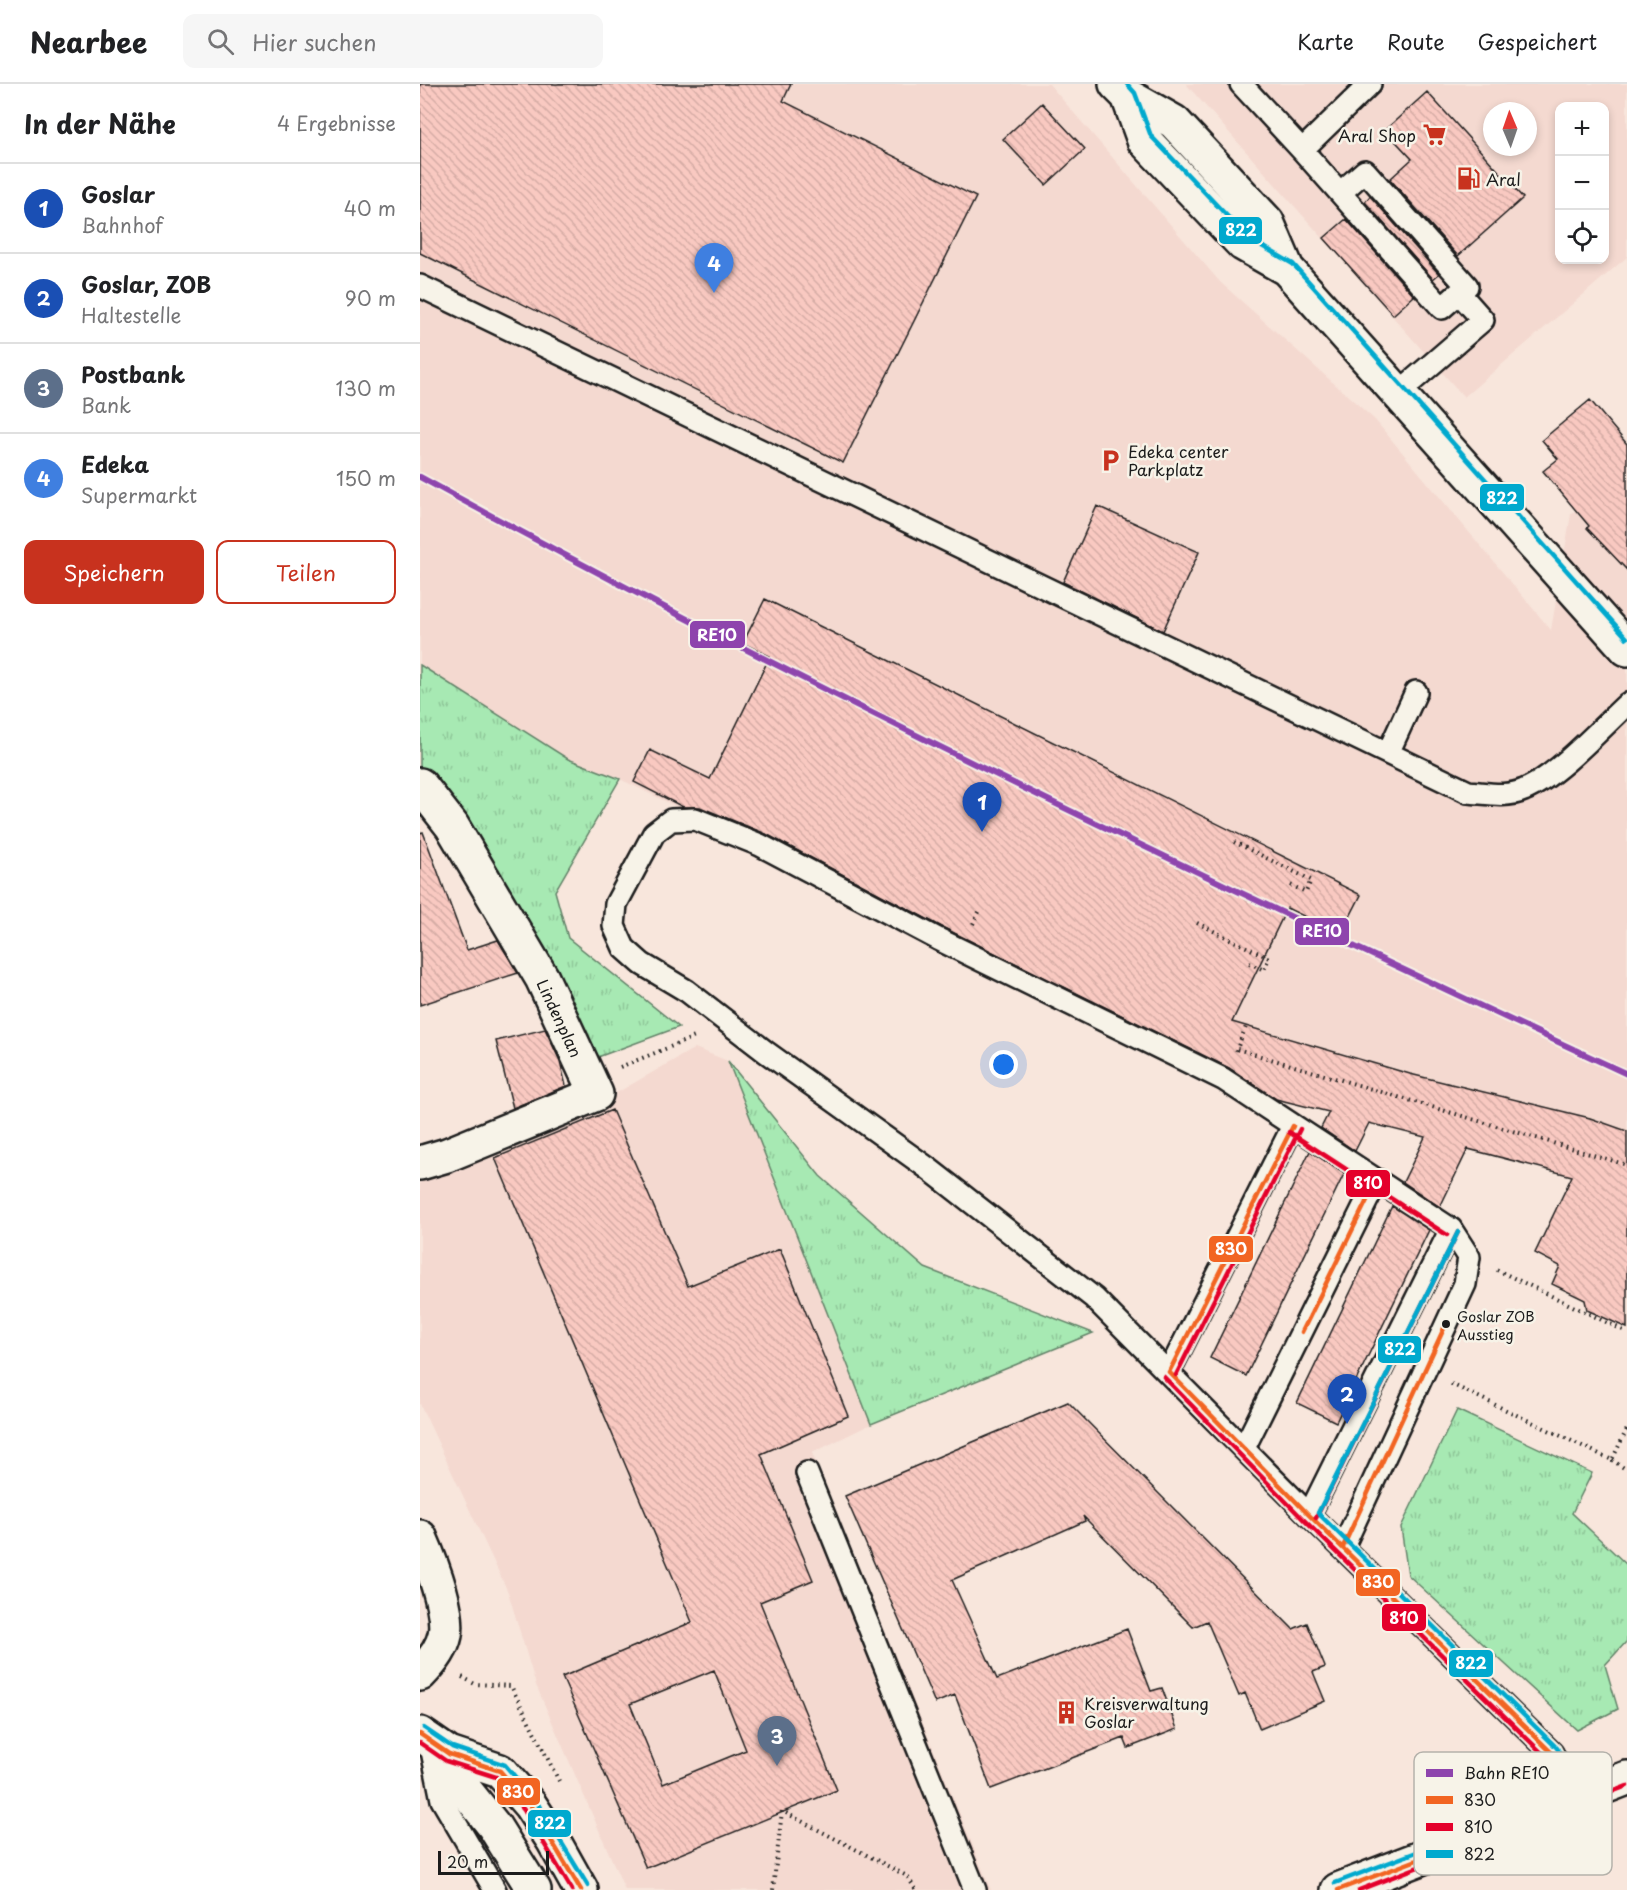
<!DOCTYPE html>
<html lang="de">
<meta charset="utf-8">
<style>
:root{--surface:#fff;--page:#f6f6f6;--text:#202124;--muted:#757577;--line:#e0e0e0;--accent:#c8321e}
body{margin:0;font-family:"Playpen Sans",sans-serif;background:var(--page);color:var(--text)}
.controls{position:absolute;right:18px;top:18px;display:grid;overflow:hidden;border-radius:12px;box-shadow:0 3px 9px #0003}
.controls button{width:54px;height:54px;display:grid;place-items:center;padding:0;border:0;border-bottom:2px solid var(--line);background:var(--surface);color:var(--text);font:30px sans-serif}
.compass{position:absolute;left:1063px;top:18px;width:54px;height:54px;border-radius:50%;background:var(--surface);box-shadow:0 3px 9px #0003;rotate:358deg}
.scale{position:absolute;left:18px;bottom:15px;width:111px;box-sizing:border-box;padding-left:6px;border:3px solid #1c1c1c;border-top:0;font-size:16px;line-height:21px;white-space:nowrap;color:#1c1c1c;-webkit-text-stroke:4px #f7f3e8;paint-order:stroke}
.you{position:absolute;left:584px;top:981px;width:21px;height:21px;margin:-15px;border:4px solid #fff;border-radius:50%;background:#1a73e8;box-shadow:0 0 0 9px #1a73e833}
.badge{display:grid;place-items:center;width:39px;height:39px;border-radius:50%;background:var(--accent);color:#fff;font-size:20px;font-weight:700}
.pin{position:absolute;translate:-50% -50px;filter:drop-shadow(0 2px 3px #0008)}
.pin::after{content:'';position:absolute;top:32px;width:21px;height:18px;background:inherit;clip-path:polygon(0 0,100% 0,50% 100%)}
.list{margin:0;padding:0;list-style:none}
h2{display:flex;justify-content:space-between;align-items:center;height:78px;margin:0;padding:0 24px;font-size:26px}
h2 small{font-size:20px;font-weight:400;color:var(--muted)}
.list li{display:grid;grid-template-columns:39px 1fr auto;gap:18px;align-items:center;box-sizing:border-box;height:90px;padding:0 24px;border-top:2px solid var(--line)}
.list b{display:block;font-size:22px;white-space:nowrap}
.list p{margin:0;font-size:20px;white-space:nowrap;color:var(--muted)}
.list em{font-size:20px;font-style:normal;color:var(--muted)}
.actions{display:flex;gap:12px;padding:18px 24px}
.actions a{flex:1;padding:14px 0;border:2px solid var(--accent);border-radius:12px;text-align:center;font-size:21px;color:var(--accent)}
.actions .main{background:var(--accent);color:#fff}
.icon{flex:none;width:33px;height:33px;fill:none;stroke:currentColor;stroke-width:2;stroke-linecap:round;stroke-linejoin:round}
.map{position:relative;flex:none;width:1207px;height:1806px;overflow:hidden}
header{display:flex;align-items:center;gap:36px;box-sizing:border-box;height:84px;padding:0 30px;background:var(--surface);border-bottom:2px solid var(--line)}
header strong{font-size:28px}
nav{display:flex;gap:33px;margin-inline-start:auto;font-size:21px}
.search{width:420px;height:54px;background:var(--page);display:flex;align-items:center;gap:15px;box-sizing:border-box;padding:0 21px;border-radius:12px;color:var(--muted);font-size:22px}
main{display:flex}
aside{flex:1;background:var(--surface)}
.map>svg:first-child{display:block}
.built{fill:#f4d9d0;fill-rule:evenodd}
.grass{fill:url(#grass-tufts);stroke:#628268;stroke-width:1.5}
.building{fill:url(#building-back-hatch);stroke:#1c1c1c;stroke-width:1.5;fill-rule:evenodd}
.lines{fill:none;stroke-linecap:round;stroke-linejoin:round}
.lane-casing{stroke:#1c1c1c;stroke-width:26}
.street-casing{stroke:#1c1c1c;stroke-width:38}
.secondary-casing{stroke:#1c1c1c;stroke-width:38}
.path{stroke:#1c1c1c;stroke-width:4;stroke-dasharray:1.5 4.5;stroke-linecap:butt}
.lane{stroke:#f7f3e8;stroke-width:21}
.street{stroke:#f7f3e8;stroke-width:33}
.secondary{stroke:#f7f3e8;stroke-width:33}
.bus-1-casing{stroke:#f7f3e8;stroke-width:9}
.bus-2-casing{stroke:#f7f3e8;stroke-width:9}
.bus-3-casing{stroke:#f7f3e8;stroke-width:9}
.bus-1{stroke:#f26522;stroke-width:4.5}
.bus-2{stroke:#e4002b;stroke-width:4.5}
.bus-3{stroke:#00a9ce;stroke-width:4.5}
.rail-1-casing{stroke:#f7f3e8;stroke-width:10}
.rail-1{stroke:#8e44ad;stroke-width:6}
.bus-dot{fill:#1c1c1c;stroke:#f7f3e8;stroke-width:2}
.labels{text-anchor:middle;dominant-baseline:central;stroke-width:5;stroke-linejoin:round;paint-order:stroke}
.bus-label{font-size:14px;fill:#1c1c1c;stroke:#f7f3e8;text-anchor:start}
.poi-label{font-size:16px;fill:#1c1c1c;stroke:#f7f3e8;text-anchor:start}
.street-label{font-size:16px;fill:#1c1c1c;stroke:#f7f3e8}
.key{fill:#f7f3e8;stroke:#b5b2ab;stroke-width:1.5}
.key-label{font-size:16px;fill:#1c1c1c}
.line-badge{stroke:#f7f3e8;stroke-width:2}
.badge-label{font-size:16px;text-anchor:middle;font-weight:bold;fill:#fff}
</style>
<header>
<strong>Nearbee</strong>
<div class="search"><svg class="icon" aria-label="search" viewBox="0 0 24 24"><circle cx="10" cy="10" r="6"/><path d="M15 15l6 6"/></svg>Hier suchen</div>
<nav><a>Karte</a><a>Route</a><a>Gespeichert</a></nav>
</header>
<main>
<aside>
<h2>In der Nähe<small>4 Ergebnisse</small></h2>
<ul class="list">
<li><span class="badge" style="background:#1a4fb4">1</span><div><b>Goslar</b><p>Bahnhof</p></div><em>40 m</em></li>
<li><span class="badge" style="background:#1a4fb4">2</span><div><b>Goslar, ZOB</b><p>Haltestelle</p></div><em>90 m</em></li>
<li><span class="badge" style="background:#5c6f8a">3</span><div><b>Postbank</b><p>Bank</p></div><em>130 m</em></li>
<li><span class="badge" style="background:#3f7fe0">4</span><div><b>Edeka</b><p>Supermarkt</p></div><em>150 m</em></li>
</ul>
<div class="actions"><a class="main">Speichern</a><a>Teilen</a></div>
</aside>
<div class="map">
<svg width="1207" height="1806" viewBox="0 0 1207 1806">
<defs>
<pattern id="grass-tufts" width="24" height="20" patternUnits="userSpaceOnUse" patternTransform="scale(1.5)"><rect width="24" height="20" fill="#a7e9b3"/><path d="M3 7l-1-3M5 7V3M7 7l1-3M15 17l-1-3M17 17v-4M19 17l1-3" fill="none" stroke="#8fc799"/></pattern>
<pattern id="building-back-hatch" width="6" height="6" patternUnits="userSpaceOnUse" patternTransform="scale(1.5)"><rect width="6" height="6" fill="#f9c9c1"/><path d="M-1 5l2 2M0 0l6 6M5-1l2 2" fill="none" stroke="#d5aca5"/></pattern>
</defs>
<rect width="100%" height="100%" fill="#f8e6dc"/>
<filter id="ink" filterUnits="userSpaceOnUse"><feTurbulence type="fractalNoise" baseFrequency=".0167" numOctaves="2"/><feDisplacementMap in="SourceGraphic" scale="12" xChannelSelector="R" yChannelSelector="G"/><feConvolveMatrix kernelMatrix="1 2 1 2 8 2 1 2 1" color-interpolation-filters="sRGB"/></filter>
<g filter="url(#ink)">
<!-- built -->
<path class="built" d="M0 0H629L800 198 955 336 1131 546 1151 430 1207 383V1122L1152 1092 845 1012 200 695 148 675 0 581Z
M766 0H1207V173L1044 313ZM1140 22H1184V176H1140ZM1072 27H1108V63H1072Z
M275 964 308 977 451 1340 392 1369 571 1806H205L116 1601 88 1508 0 1320V1088L186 1015Z"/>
<!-- grass -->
<path class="grass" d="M0 581 148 675 200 695 135 807 148 854 259 943 167 977 71 790 0 684Z
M308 977 400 1092 505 1184 673 1249 451 1340Z
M1037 1326 1172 1389 1152 1429 1207 1481V1557L1185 1581 1198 1625 1157 1646 988 1491 981 1443Z"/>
<!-- building -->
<path class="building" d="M0 0H371L363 17 556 113 423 379 0 169Z
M1007 8 1103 114 1038 172 970 95 992 75 965 46Z
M622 19 665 65 626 101 583 55Z
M950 112 1019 190 1013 195 945 118Z
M926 135 994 212 973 231 904 154Z
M1170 316 1207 360V486L1167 444 1169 442 1123 387 1138 375 1122 356Z
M677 422 779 468 743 547 643 498Z
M345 515 941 811 921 850 867 824 812 938 990 990 1170 1034 1207 1047V1244L1167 1226 1165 1216 1132 1200 1140 1182 1115 1169 1152 1092 1048 1065 1020 1123 983 1098 1005 1053 949 1039 935 1067 901 1044 909 1028 856 1015 809 984 524 844 346 750 280 723H263L214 698 230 666 290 695 350 572 323 559Z
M3 748 47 866 78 856 98 889 0 921V749Z
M125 945 140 977 146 1002 93 1024 76 957Z
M192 1026 268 1202 360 1165 428 1332 341 1370 393 1496 340 1518 417 1706 226 1784 142 1593 272 1538 75 1074ZM294 1586 326 1666 243 1700 210 1620Z
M890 1067 924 1090 826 1292 790 1274Z
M972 1122 1009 1146 916 1338 877 1319Z
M648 1318 873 1545 887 1539 905 1583 893 1588 905 1617 840 1645 825 1609 819 1612 787 1537 773 1543 663 1432 665 1437 532 1496 577 1595 707 1545 731 1607 742 1604 757 1645 708 1664 704 1654 571 1705 535 1611 515 1619 425 1412Z"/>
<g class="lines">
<defs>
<path id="lane" d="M821 0 882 66
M950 0 882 66 1022 224 1039 209 1063 236 977 310
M920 109 945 87 1047 202 1039 209
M0 202 1048 708C1066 709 1086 714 1104 706 1136 693 1180 645 1207 620
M968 669 996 608
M749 1288 873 1042
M824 1364 957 1096
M387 1389 555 1806
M889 1431 1031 1145
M923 1463 1045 1200 1049 1173 1031 1145 803 995 518 855 340 761 275 735 251 736 234 749 196 820 194 842 204 864 222 880 267 907 346 968 509 1085 674 1214 889 1431 1132 1669 1155 1716
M10 1657 22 1716 75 1806"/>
<path id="street" d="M0 701 32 742 122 894 176 1010 27 1071 0 1079
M0 1453C10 1476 30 1526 25 1551 22 1566 10 1580 0 1590
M0 1650 29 1670 80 1687 110 1721 133 1756 161 1806
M29 1670 42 1702 74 1742 114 1806
M918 1806 1207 1694"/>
<path id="secondary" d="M696 0 708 12 754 38 847 138 867 185 1207 565
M708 12 724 56 823 160 867 185"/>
</defs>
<!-- lane casing -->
<use href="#lane" class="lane-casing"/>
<!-- street casing -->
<use href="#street" class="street-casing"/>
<!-- secondary casing -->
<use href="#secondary" class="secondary-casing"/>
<!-- path -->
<path class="path" d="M814 758 891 796 886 808 870 801
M777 839 849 874 844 886 827 878
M553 840 560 826
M817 965 1207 1081
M816 967 827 940
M200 983 277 952
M1077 1186 1207 1248
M1031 1300 1192 1376 1207 1345
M1192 1376 1207 1386
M42 1593 55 1600 91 1602 139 1697
M353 1806 362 1727 487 1792 496 1806"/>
<!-- lane -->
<use href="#lane" class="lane"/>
<!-- street -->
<use href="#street" class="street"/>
<!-- secondary -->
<use href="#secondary" class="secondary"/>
<defs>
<path id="bus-1" d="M882 1248 957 1096
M749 1288 889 1431 1132 1669 1155 1716
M749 1288 873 1042
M923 1463 1026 1240
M0 1650 29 1670 80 1687 110 1721 161 1806
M918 1806 1155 1716"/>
<path id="bus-2" d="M869 1048 1027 1151
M756 1291 880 1045
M744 1293 884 1436 1126 1673 1148 1719
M896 1434 1038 1148
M0 1659 26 1677 76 1693 104 1726 152 1806
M939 1806 1207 1702"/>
<path id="bus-3" d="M707 0 715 9 731 52 828 154 873 180 1207 554
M1038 1148 898 1429 1137 1664 1162 1713
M4 1644 32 1663 85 1681 116 1717 168 1802
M915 1799 1152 1709"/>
</defs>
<!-- bus-1 casing -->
<use href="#bus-1" class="bus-1-casing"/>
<!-- bus-2 casing -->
<use href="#bus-2" class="bus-2-casing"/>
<!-- bus-3 casing -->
<use href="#bus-3" class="bus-3-casing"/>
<!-- bus-1 -->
<use href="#bus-1" class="bus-1"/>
<!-- bus-2 -->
<use href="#bus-2" class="bus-2"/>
<!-- bus-3 -->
<use href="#bus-3" class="bus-3"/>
<defs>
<path id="rail-1" d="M0 393C394 609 800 801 1207 990"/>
</defs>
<!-- rail-1 casing -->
<use href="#rail-1" class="rail-1-casing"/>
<!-- rail-1 -->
<use href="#rail-1" class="rail-1"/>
</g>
</g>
<!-- icons -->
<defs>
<symbol id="supermarket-bare" viewBox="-9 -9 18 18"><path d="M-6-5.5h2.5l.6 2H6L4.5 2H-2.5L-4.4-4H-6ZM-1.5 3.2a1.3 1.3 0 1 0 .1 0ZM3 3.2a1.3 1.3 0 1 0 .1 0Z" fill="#c8321e" stroke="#f7f3e8" stroke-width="2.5" paint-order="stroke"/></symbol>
<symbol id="fuel-bare" viewBox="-9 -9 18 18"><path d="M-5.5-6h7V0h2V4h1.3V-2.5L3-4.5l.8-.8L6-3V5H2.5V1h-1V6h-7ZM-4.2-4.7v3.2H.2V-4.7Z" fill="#c8321e" stroke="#f7f3e8" stroke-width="2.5" paint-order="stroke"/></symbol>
<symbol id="parking-bare" viewBox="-9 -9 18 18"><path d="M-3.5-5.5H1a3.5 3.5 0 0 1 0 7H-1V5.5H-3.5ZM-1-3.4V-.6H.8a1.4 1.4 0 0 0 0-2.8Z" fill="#c8321e" stroke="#f7f3e8" stroke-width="2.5" paint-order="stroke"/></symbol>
<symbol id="building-bare" viewBox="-9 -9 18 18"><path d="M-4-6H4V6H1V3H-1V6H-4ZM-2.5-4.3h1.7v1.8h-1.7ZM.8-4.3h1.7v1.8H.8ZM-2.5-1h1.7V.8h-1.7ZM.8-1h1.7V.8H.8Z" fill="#c8321e" stroke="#f7f3e8" stroke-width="2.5" paint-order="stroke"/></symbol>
</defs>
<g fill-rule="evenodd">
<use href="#supermarket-bare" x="998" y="34" width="33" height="33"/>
<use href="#fuel-bare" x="1032" y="78" width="33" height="33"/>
<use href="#parking-bare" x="674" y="360" width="33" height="33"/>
<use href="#building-bare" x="630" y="1612" width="33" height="33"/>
</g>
<!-- markers -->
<circle class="bus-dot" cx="1026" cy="1240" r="5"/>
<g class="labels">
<!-- bus labels -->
<g class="bus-label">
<text x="1037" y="1232">Goslar ZOB<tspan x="1037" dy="18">Ausstieg</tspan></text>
</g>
<!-- poi labels -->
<g class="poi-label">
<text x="996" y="51" text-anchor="end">Aral Shop</text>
<text x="1066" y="95">Aral</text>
<text x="708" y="367">Edeka center<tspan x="708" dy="18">Parkplatz</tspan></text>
<text x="664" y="1619">Kreisverwaltung<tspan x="664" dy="18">Goslar</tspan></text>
</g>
<!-- street labels -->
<g class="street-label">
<text transform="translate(140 934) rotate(65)">Lindenplan</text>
</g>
</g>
<!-- legend -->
<rect x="994" y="1668" width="198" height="123" rx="9" class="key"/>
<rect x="1006" y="1685" width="27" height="8" fill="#8e44ad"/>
<rect x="1006" y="1712" width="27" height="8" fill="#f26522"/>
<rect x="1006" y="1739" width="27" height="8" fill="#e4002b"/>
<rect x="1006" y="1766" width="27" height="8" fill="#00a9ce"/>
<g class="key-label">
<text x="1044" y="1695">Bahn RE10</text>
<text x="1044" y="1722">830</text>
<text x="1044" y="1749">810</text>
<text x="1044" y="1776">822</text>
</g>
<g class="line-badge">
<rect x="798" y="132" width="45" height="29" rx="6" fill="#00a9ce"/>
<rect x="1059" y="399" width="46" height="29" rx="6" fill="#00a9ce"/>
<rect x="269" y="536" width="57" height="29" rx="6" fill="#8e44ad"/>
<rect x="874" y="833" width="56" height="29" rx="6" fill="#8e44ad"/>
<rect x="925" y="1085" width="46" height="29" rx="6" fill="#e4002b"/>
<rect x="788" y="1151" width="46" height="28" rx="6" fill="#f26522"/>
<rect x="957" y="1251" width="45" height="29" rx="6" fill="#00a9ce"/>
<rect x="935" y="1484" width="46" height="29" rx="6" fill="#f26522"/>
<rect x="961" y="1519" width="46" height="29" rx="6" fill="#e4002b"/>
<rect x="1028" y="1565" width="46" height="29" rx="6" fill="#00a9ce"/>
<rect x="76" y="1693" width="45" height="29" rx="6" fill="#f26522"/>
<rect x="107" y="1725" width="45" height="29" rx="6" fill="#00a9ce"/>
</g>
<g class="badge-label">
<text x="821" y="152">822</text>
<text x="1082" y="420">822</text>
<text x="297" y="557">RE10</text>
<text x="902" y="853">RE10</text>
<text x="948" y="1105">810</text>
<text x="811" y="1171">830</text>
<text x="980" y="1271">822</text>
<text x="958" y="1504">830</text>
<text x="984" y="1540">810</text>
<text x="1051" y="1585">822</text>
<text x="98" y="1714">830</text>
<text x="130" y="1745">822</text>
</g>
</svg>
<div class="controls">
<button>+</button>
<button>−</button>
<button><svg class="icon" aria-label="locate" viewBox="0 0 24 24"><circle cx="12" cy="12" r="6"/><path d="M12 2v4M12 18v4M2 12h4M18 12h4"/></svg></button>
</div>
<svg class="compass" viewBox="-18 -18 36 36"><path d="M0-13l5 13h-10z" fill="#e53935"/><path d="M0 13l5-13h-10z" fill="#757577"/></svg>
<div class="scale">20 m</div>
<div class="you"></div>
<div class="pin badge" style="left:562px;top:748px;background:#1a4fb4">1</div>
<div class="pin badge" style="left:927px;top:1340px;background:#1a4fb4">2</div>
<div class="pin badge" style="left:357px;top:1682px;background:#5c6f8a">3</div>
<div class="pin badge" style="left:294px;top:209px;background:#3f7fe0">4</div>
</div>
</main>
